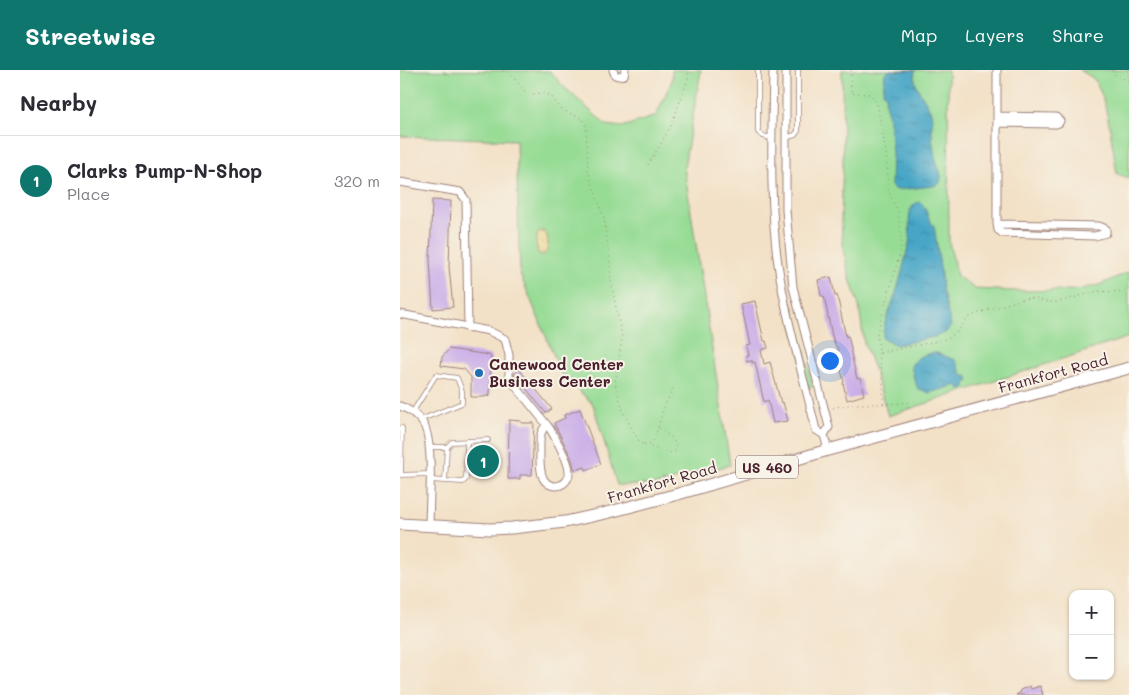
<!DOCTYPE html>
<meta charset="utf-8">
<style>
:root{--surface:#fff;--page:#f2f2f3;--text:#2b2b33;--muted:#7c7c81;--line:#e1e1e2;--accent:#0f766e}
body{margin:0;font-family:Mali,sans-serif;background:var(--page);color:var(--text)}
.controls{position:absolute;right:15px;bottom:15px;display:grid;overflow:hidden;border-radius:10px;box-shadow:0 1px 4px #0004}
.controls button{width:45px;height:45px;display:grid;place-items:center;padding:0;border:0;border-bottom:1px solid var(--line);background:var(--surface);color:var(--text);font:25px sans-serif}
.you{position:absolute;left:429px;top:290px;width:18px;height:18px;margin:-12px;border:4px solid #fff;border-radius:50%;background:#1a73e8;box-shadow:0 0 0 8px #1a73e833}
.badge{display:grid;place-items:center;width:32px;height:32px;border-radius:50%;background:var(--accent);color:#fff;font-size:16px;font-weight:700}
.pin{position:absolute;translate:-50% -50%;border:2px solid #fff;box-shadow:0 1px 5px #0006}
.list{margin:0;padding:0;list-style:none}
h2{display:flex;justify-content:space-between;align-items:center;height:65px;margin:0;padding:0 20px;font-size:21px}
h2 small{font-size:16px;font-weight:400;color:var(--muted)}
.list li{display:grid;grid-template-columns:32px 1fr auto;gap:15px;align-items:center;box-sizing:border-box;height:90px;padding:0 20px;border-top:1px solid var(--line)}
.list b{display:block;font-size:19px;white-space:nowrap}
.list p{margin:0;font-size:16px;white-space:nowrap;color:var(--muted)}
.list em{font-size:16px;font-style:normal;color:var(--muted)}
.map{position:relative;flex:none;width:729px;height:625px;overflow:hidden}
header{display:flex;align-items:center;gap:30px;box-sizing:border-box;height:70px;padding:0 25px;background:var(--accent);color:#fff}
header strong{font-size:24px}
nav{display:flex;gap:28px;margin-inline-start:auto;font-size:18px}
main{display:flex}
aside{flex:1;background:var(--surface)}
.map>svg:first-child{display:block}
.grass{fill:#97dc95;stroke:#707e60}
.sand{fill:url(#sand-dots);stroke:#9c7c64}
.water{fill:url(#water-ripples);stroke:#486278}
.building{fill:#c8aae8}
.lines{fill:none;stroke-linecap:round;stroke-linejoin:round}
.service-casing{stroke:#9e8079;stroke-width:5.5}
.minor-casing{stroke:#9e8079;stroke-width:9}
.primary-casing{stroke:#9e8079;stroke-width:13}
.path{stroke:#9e8079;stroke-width:1;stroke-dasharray:1 4;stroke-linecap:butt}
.service{stroke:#fff;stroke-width:4}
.minor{stroke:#fff;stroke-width:7}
.primary{stroke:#fff;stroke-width:11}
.poi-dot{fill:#1f6fb2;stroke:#f7f3e8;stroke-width:2}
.labels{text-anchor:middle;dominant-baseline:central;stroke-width:4;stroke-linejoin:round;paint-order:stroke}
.shield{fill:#f7f3e8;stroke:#7e5f64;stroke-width:1}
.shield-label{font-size:14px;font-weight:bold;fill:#4a1f2b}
.poi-label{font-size:15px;font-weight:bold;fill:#4a1f2b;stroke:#f7f3e8;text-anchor:start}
.street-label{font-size:15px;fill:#4a1f2b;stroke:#f7f3e8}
</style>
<header>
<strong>Streetwise</strong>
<nav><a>Map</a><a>Layers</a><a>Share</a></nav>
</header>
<main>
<aside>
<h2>Nearby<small></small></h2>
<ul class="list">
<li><span class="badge">1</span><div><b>Clarks Pump-N-Shop</b><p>Place</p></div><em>320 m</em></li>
</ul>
</aside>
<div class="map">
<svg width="729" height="625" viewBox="0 0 729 625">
<defs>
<pattern id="sand-dots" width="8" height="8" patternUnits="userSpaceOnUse" patternTransform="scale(1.25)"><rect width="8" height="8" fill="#eeda9e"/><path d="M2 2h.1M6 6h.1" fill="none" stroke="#cebb88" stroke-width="1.8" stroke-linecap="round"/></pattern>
<pattern id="water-ripples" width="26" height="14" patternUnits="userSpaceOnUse" patternTransform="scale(1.25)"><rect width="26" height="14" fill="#47a6c6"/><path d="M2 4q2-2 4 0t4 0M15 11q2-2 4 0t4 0" fill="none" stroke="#3d87a1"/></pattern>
</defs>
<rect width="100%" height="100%" fill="#f7f3e8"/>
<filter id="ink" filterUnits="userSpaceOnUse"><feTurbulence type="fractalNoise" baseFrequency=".02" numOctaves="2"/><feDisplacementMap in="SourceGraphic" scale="10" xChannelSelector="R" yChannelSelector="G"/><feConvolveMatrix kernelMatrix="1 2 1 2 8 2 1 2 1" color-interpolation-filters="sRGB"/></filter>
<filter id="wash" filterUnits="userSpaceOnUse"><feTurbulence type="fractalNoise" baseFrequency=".0096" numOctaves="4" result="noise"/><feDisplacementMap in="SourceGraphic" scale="20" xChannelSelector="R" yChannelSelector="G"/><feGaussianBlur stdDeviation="1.12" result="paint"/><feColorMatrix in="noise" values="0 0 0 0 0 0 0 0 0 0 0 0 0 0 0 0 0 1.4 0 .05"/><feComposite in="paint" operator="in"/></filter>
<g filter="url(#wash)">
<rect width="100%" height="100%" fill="#f3e1c7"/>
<!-- grass -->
<path class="grass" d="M0 0 150 1 163 16 206 55 222 57 256 46 272 10V0H301L284 97 330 395 255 415H217L193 334 162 305 120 204 116 70 0 66Z
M442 0H548L549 172 557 206 575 219 617 221 677 220 699 215 729 202V267L488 346 473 296 464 273 459 236 450 209 443 179 441 148 443 91Z
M679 0H729V108L717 104C713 81 708 29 695 11 692 6 684 3 679 0Z
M391 235 393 236 413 316 410 318 408 317 388 237Z"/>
<!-- sand -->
<path class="sand" d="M140 161 145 162C149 167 149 181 144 185L139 184C136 178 134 167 140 161Z"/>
<!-- water -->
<path class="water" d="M491 0 499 1 515 0C512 18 526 27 531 43 534 49 531 56 532 63 532 71 534 81 536 90 538 98 543 104 540 113L533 116 497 120 494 119 491 116 492 83 490 60 488 44 485 33 486 26 483 22 485 3Z
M520 132C527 137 527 149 534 156L540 196 542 218 551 256 545 263 534 267 496 275 483 268C483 251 491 238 496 223 501 207 505 189 509 173 512 160 503 135 520 132Z
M530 283H537L555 290 563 306H567L569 311 565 313V318L560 319 557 315 529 323 518 319 514 309 511 295 519 287Z"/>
<g id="blocks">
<!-- building -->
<path class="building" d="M32 130 51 131 49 197 53 237 33 239 30 190Z
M431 207 435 226 437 225 446 267 448 266 451 278V283L457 309 460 308 464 325 447 330 443 313 444 312 441 300H442L441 290 437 277H436L432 266 424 226H421L418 210Z
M355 231 364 271H366L368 278 361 280 364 294 370 292 381 333 383 332 388 351 373 353 368 330 364 332 355 292 352 293V290L347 291 346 285H348L346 276 350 275 341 234Z
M49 279 89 285 91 287 90 325 84 327H71V307L64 299 41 296 42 287Z
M119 299 152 339 146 343 114 304Z
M180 339 201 394 186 400 185 397 175 400 171 387 154 353 165 348 164 345Z
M109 350 121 351V353H134L132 405H120V409H108Z
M74 378 92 379 91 404 74 403Z
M630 616 631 619 640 616 643 625H616L621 622 620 620Z"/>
</g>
</g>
<g filter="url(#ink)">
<use href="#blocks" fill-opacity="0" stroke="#9e8079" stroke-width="1"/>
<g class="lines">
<defs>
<path id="service" d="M358 0V62L363 66 372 68
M385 68 395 65 398 61V0
M12 343 36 305 57 308 62 321V333L20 350
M0 358H2L1 405
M30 377H47L45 411 31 410
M47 377 52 372 88 370
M0 405 30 404
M45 411 63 412 66 409 67 371"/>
<path id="minor" d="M213 0 215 5 218 6 224 5 225 0
M373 0C372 64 369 130 378 194 386 250 403 305 416 360L424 365
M386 0V140L393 217 429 357 424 365 428 380
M597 46 656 47 660 51 659 53 656 54 597 53
M0 112 60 122 66 130 68 258
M597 154 699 156 706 159V163L695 166 602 163 598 160Z
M597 154V0
M0 244 89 261 105 269 109 285V308L147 355
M0 336C8 339 17 345 22 352 35 368 29 434 29 456
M147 355C152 361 155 368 159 375 163 384 170 394 169 404 167 418 149 420 143 408 139 399 140 389 140 380 140 371 139 361 147 355Z"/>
<path id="primary" d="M0 454 90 459 112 458 165 452 206 443 278 424 428 380 729 298"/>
</defs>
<!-- service casing -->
<use href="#service" class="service-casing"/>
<!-- minor casing -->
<use href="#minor" class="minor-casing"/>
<!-- primary casing -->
<use href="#primary" class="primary-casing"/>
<!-- path -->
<path class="path" d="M103 0 110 4 126 22 131 24 144 23 151 26 162 40 183 49 186 56 188 101 204 148 210 193 211 212 221 262 222 268 215 313 224 344 240 373 268 383 275 381C279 371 266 363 258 357
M451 0V23L470 24 477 33 486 83 489 122 498 142 501 164V180L477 262 483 318V335
M712 0 717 7 729 10
M248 95 271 56 288 9 289 0
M480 283 547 269 557 262 568 248 578 243 623 229 633 228 649 232H658L698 221 718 222 729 219
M433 338C455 331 487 336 512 332
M244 374 251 373 254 370 263 340 273 319"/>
<!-- service -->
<use href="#service" class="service"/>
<!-- minor -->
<use href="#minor" class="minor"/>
<!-- primary -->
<use href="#primary" class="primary"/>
</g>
</g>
<!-- markers -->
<circle class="poi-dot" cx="79" cy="303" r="5"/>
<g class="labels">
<!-- shield labels -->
<rect class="shield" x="336" y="385.5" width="62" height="23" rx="4"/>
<g class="shield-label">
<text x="367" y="397">US 460</text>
</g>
<!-- poi labels -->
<g class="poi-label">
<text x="89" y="294">Canewood Center<tspan x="89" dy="17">Business Center</tspan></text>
</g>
<!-- street labels -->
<g class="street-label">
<text transform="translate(653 303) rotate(-15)">Frankfort Road</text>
<text transform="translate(262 412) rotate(-16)">Frankfort Road</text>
</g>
</g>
</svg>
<div class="controls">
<button>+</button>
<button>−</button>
</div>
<div class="you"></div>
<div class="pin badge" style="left:83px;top:391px">1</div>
</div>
</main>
